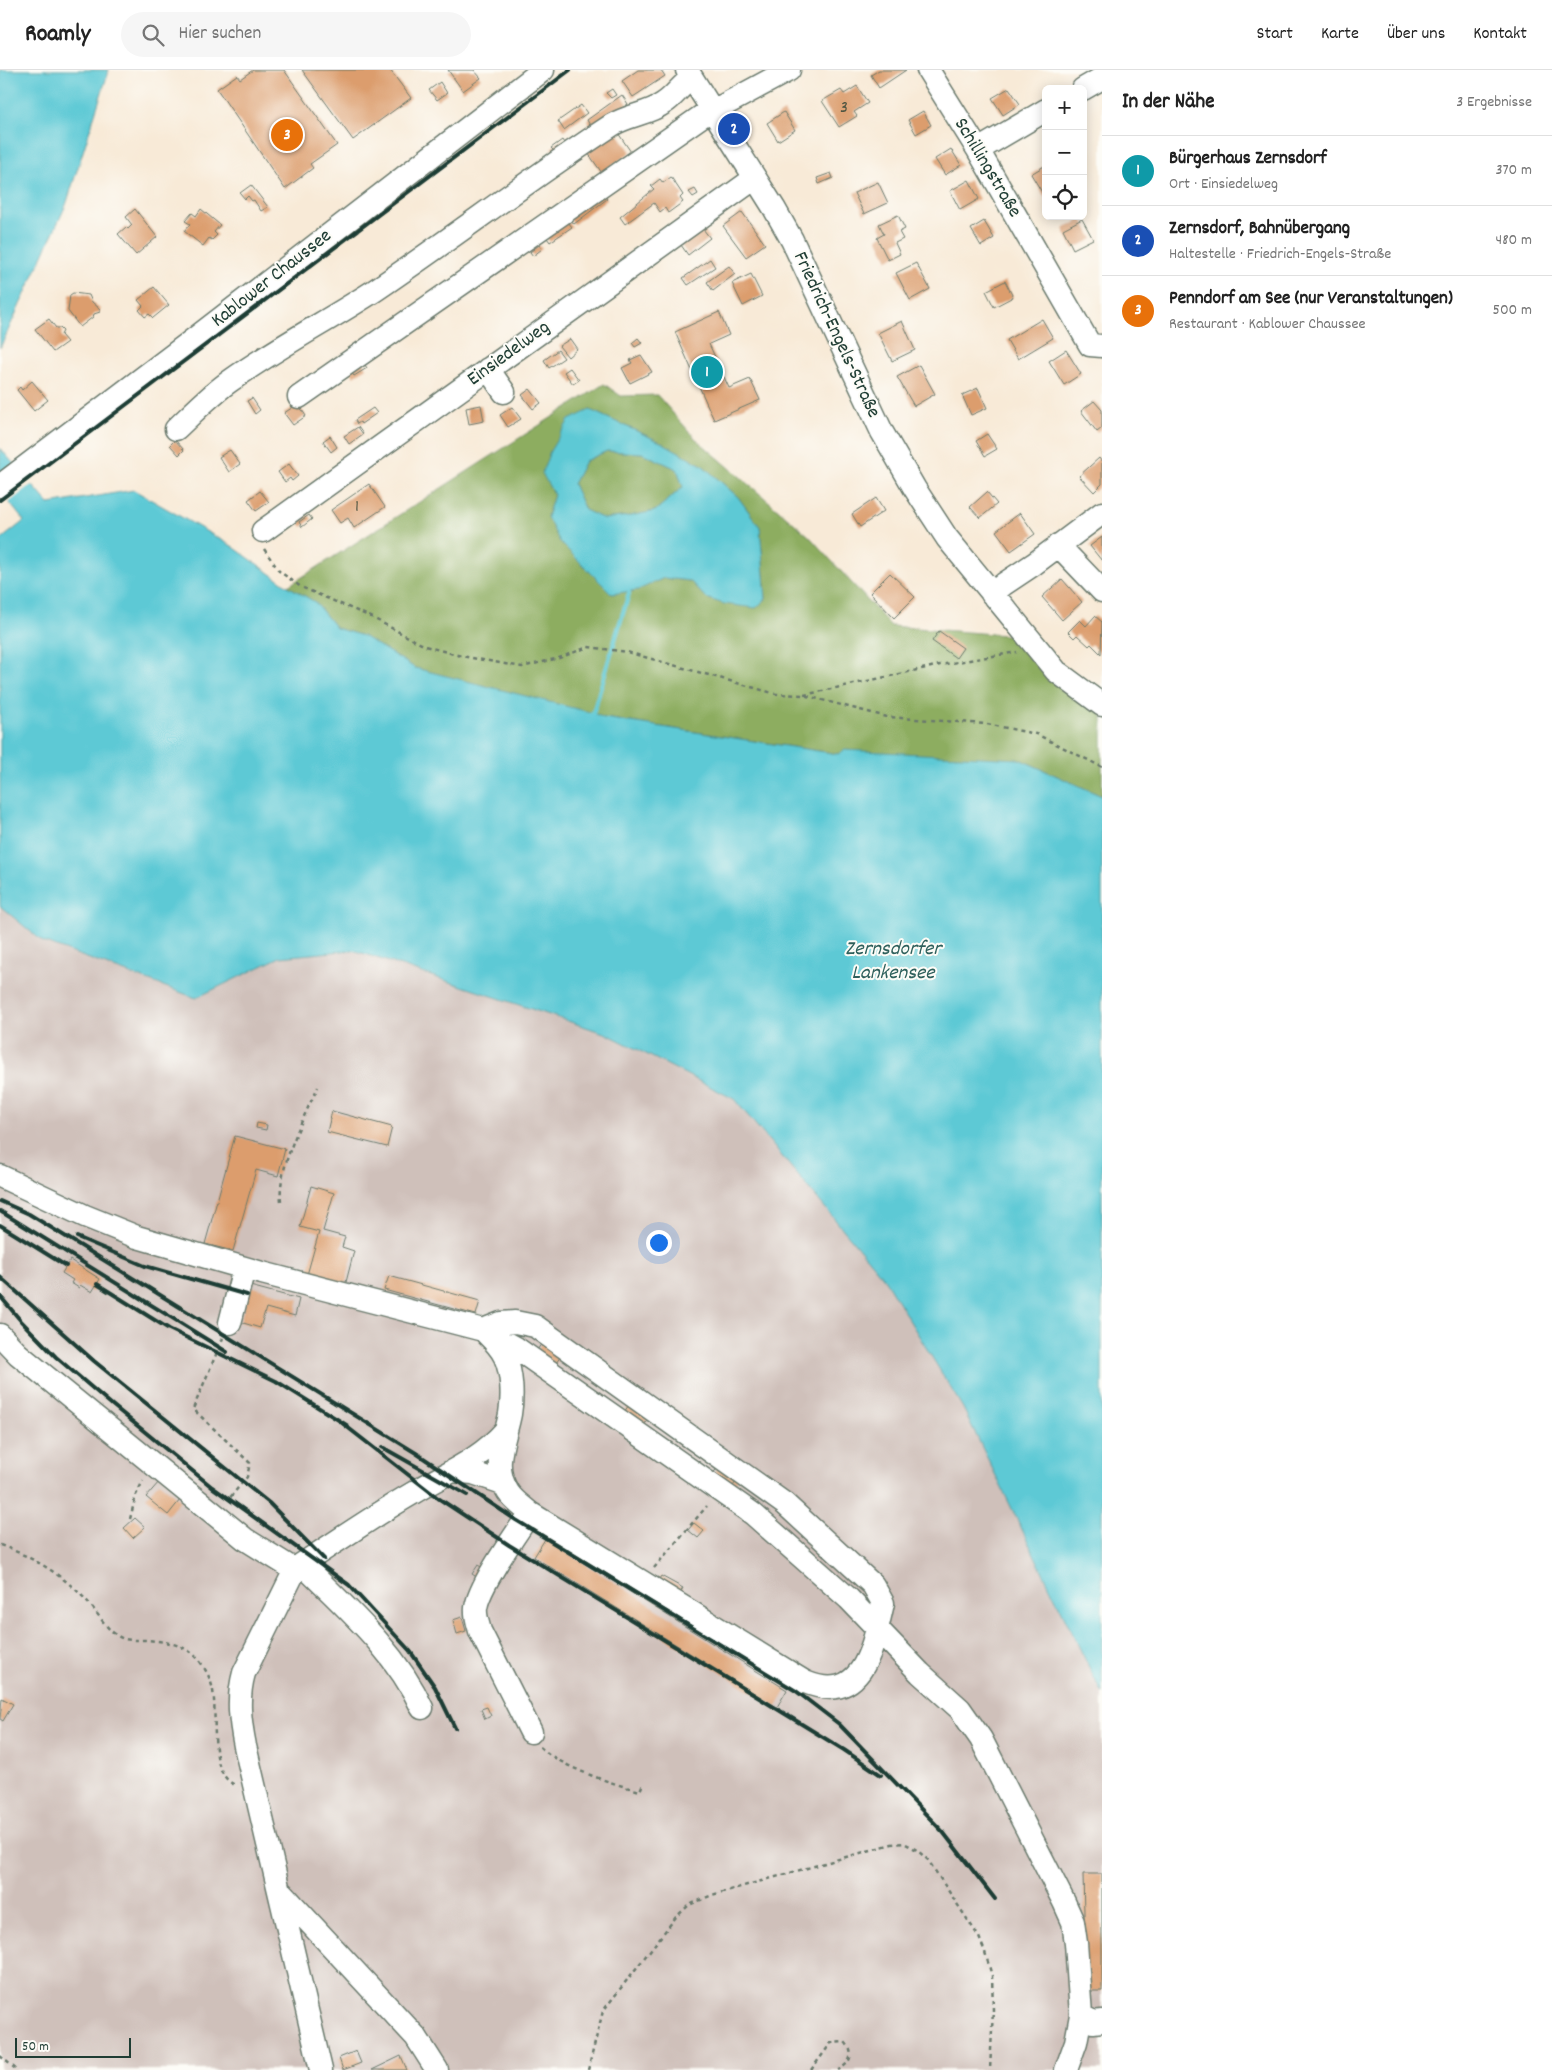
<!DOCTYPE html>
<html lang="de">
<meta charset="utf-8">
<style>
:root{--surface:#fff;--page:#f6f6f6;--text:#222;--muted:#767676;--line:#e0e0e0;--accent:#0f766e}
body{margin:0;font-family:Dekko,sans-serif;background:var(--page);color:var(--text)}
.controls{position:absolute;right:15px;top:15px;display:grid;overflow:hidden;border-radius:8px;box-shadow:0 2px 12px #0003}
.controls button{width:45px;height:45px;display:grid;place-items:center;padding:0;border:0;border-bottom:1px solid var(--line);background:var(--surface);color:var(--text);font:25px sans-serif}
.scale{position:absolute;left:15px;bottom:12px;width:116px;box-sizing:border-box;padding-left:5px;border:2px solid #1f3d34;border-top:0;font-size:14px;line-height:18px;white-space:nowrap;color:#1f3d34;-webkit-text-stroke:4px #fdfcf7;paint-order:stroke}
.you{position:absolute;left:658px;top:1172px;width:18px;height:18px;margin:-12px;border:4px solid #fff;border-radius:50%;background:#1a73e8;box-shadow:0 0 0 8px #1a73e833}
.badge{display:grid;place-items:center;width:32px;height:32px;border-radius:50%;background:var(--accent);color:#fff;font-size:16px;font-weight:700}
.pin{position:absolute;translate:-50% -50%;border:2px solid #fff;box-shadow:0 1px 5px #0006}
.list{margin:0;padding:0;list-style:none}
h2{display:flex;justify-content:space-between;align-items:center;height:65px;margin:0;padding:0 20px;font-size:21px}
h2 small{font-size:16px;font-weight:400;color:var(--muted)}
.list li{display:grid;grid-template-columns:32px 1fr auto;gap:15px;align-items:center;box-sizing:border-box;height:70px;padding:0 20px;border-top:1px solid var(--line)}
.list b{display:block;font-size:19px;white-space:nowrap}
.list p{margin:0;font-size:16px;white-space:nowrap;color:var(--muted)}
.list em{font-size:16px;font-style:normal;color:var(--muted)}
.icon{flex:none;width:28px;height:28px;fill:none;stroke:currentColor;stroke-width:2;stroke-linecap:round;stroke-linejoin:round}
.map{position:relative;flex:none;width:1102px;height:2000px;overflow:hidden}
header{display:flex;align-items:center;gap:30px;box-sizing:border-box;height:70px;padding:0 25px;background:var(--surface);border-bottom:1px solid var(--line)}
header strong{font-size:24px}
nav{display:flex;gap:28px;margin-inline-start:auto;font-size:18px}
.search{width:350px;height:45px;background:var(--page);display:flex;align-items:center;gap:12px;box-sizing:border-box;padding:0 18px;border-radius:28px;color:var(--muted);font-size:19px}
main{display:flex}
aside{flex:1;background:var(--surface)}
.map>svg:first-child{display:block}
.industrial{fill:#cfc0ba}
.forest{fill:#8dad61;stroke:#56754a;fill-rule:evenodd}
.water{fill:#5dc9d5;stroke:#3e8384;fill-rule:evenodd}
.pier{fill:#f8ead7}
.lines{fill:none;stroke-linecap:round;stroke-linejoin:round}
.stream{stroke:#5dc9d5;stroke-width:4.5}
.building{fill:#dc9d6d}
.minor-casing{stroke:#6b7a6d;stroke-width:25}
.path{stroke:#6b7a6d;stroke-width:2.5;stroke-dasharray:4 4;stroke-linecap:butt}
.minor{stroke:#fff;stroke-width:22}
.rail{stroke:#1f3d34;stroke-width:4}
.labels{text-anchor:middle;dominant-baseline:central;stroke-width:4;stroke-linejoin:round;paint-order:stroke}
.number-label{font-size:18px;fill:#4e5542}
.street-label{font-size:20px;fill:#1f3d34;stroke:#fdfcf7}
.water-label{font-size:21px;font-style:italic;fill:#2e605c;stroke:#fdfcf7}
</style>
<header>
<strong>Roamly</strong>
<div class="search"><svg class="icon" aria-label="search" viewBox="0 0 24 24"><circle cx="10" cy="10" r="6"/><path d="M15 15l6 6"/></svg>Hier suchen</div>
<nav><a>Start</a><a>Karte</a><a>Über uns</a><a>Kontakt</a></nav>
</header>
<main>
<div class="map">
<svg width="1102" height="2000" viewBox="0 0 1102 2000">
<rect width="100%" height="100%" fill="#fdfcf7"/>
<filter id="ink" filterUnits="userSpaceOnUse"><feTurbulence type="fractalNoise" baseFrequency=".02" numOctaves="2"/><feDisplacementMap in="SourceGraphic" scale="10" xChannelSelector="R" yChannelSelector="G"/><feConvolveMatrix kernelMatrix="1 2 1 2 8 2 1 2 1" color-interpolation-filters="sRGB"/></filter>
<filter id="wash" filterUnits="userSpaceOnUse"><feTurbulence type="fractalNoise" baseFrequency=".0096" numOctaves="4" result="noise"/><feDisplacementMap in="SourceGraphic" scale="20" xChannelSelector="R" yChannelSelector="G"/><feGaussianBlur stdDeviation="1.12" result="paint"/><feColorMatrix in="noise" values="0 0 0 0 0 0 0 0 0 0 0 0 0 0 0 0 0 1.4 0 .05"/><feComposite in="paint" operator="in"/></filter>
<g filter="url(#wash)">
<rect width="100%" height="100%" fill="#f8ead7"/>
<!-- industrial -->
<path class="industrial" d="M0 836 43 872 196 928 280 887 353 880 607 964 734 1029 883 1206 963 1338 1102 1624V2000H0Z"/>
<!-- forest -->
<path class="forest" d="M604 314 621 326 657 325 695 368 809 466 891 556 1018 566 1102 643V726L1019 689 839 684 604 648 415 598 363 566 336 558 315 532 288 516ZM590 340 663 373 702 395 738 427 760 457 766 529 706 528 690 511 664 508 629 523 547 447 554 425Z
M607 381 642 383 677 399 683 417 655 441 630 446 604 449 585 440 573 414 585 391Z"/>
<!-- water -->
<path class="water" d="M0 0H109L66 135 0 278Z
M590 340 663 373 702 395 738 427 760 457 766 529 756 538 724 534 706 528 690 511 664 508 638 520 612 524 560 472 547 447 554 425 542 403 550 381 569 350ZM607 381 642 383 677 399 683 417 655 441 630 446 604 449 585 440 573 414 585 391Z
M0 378 49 434 134 420 232 476 288 516 315 532 336 558 363 566 415 598 593 643 604 648 838 684 844 680 1019 689 1102 726V1624L963 1338 883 1207 734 1029 607 964 353 880 280 887 196 928 43 872 0 836V470L24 451 0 421Z"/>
<!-- pier -->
<path class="pier" d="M15 391 34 413 7 434 0 425Z"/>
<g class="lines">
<!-- stream -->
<path class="stream" d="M593 643 629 523"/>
</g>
<g id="blocks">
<!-- building -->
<path class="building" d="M253 0H284L337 75 310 94 313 98 285 119 217 19 237 5 240 9Z
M302 0H390L411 28 353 70Z
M448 0H474L481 8 463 21Z
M638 0H661L665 6 633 27 622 11Z
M879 0H906L879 18 871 5Z
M440 12 447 23 437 30 429 20Z
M857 16 868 33 854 42 857 46 839 57 822 31 841 20 844 24Z
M1009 18 1020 34 1003 45 992 28Z
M612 19 616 25 611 28 606 23Z
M622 25 628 34 592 59 587 50Z
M581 35 587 43 564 60 558 51Z
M923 41 931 55 916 64 908 50Z
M784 42 795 60 778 71 767 53Z
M616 60 631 82 602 103 586 80Z
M562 70 564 73 554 81 551 78Z
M951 79 961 95 945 105 935 89Z
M1046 95V129L1031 104Z
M831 103 833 108 819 114 817 108Z
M671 107 683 125 680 128 683 132 668 143 665 138 660 142 654 133 625 154 620 147 654 119 651 116 660 109 663 113Z
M969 110 979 129 960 140 950 121Z
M878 112 888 133 864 144 854 123Z
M251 115 268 137 261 141 254 130 252 131 248 126 245 129 240 123Z
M695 119 698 124 693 127 689 122Z
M601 121 607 129 574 154 568 146Z
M135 139 157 167 136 185 118 164 126 157 128 159 132 155 126 147Z
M201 139 220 155 214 162 217 165 212 170 209 168 203 176 184 161 190 154 185 151 192 143 196 146Z
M742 142 765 174 746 187 723 156Z
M898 145 905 159 899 162 903 169 895 173 900 184 888 190 877 168 884 164 879 154Z
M565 148 572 157 550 172 544 164Z
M1082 149 1093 169 1073 179 1063 159Z
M984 151 994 168 981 176 971 159Z
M703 159 710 168 688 185 681 175Z
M539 175 542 179 533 186 530 182Z
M710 189 715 197 688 215 683 208Z
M916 193 930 219 910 230 896 203Z
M729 196 735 204 713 221 707 212Z
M751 204 762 226 743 236 732 213Z
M1005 211 1013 227 994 237 986 221Z
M154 217 169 235 153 248 149 244 145 247 139 240 143 236 138 230Z
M73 223 89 225 92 232 100 239V242L94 244 93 247 80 257 68 241 70 225Z
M719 242 729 265 709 274 729 318 750 309 760 330 714 350 675 262Z
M49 249 56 258H60L63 261 61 265 67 272 53 282 35 259Z
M1042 249 1053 268 1018 289 1007 270Z
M902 251 915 280 892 291 878 263Z
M638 268 642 273 635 277 632 273Z
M570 269 577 279 568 287 559 276Z
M558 280 564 288 549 298 544 290Z
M1066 280 1081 304 1064 315 1049 291Z
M641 285 652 302 630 313 622 298 632 293 630 290Z
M361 289 367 298 354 306 348 298Z
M919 295 935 324 914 336 897 307Z
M570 298 579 310 573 314 564 302Z
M32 311 48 330 34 341 17 320 20 317 22 320Z
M978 318 987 338 971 345 962 325Z
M530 319 541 333 533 339 522 325Z
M252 328 260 340 255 344 247 331Z
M1094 331 1102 340V358L1097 362 1081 341Z
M298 334 306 346 293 355 284 343Z
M481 335 484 351 469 354 466 338Z
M512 337 521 349 508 357 500 345Z
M373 338 377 343 361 354 360 352 357 354 355 350Z
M358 357 363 364 349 374 344 366Z
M987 364 997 379 985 386 976 371Z
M330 366 337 377 331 382 323 371Z
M175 370 184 380 179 385 170 375Z
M230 380 240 394 229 402 219 387Z
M1099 388 1102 392V414L1094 422 1079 406Z
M289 394 298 406 292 411 290 408 285 412 278 402Z
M369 414 385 437 354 458 348 448 340 453 331 440Z
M260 421 269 432 256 441 248 430Z
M987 422 997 434 980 448 970 437Z
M876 428 884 441 860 457 852 444Z
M1020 443 1035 464 1011 481 996 461Z
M309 445 312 449 302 457 299 452Z
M1102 467V491L1090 476Z
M890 503 915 527 894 548 870 523Z
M1062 509 1082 532 1062 550 1042 527Z
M1095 546 1102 552 1101 584 1091 574 1089 576 1077 565 1074 568 1068 562 1080 550 1086 556Z
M939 561 963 578 956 588 932 571Z
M332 1041 392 1057 387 1077 327 1062Z
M257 1053 267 1055 266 1060 256 1058Z
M235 1066 285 1079 278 1106 256 1100 233 1181 205 1174Z
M311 1116 334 1123 323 1161 345 1167 342 1177 354 1181 345 1216 307 1205 319 1162 300 1157Z
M70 1190 100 1209 92 1222 80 1215 79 1218 71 1213 73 1210 62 1203Z
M389 1206 480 1231 476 1245 384 1220Z
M250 1216 299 1229 295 1246 266 1238 260 1258 240 1252Z
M546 1267 565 1280 552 1299 533 1286Z
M633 1329 652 1343 640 1361 620 1348Z
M722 1391 741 1404 728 1424 708 1411Z
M159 1412 180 1430 168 1445 146 1427Z
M135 1448 145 1457 133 1468 124 1458Z
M694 1453 704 1461 698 1468 688 1460Z
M545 1469 787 1620 777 1637 534 1487Z
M478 1495 484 1499 478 1508 472 1504Z
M661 1506 683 1518 679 1525 657 1512Z
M462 1547 466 1561 457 1564 453 1550Z
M2 1628 13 1634 3 1651 0 1649Z
M487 1637 491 1646 485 1649 481 1639Z
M1083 1804H1102V1921H1086Z
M356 1981 361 1993 343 2000 339 1988Z
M401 1986 407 2000H372Z"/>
</g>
</g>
<g filter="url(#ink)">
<use href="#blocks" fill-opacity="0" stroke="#6b7a6d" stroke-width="1"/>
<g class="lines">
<defs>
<path id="minor" d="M687 0 774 138 792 170 882 362 915 419 947 468 1056 601 1102 635
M928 0 978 80 1090 275 1102 276
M1083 19 1102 8
M713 41 789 0
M978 80 1046 40
M488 299 504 322
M299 327 712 39
M176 359C193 343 210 325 230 311 276 278 326 252 374 221 454 167 531 108 612 55 628 45 649 44 664 33 675 26 681 15 692 8
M0 416 198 266 543 0
M263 461 755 108
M1058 475 1102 521
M992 524 1004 514 1034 494 1102 443
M0 1106 85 1146 137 1167 262 1203 483 1260 516 1278 753 1444 849 1529 920 1603 960 1639 981 1669 1064 1832 1073 1852 1076 1873 1081 1945 1076 1972 1066 2000
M515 1252 535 1256 785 1434 873 1515 883 1533C873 1576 864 1636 805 1612L530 1443C522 1436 513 1430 508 1422 491 1396 505 1370 510 1344 513 1326 512 1303 505 1287 500 1276 491 1268 483 1260L501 1253Z
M230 1253 244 1198
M0 1265 18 1284 245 1469 295 1500
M452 1401 473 1403 503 1413
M530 1443C516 1464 479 1515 476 1538 475 1546 478 1553 480 1561L531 1662
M302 1494C346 1538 396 1581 422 1638
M282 1823 416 1967 437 2000
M1081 1945 1093 1952 1102 1951
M321 2000 245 1676C240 1651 237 1628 244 1603L295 1500 302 1494C339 1470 375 1445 413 1423 446 1403 479 1391 505 1361"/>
</defs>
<!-- minor casing -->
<use href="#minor" class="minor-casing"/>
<!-- path -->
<path class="path" d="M264 479 279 501 301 517 371 547 425 576 461 586 522 597 559 588 588 577 627 582 776 624 803 625 887 647 987 654 1036 664 1102 697
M804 625 940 595 1017 582
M281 1131C277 1099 304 1046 318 1017
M223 1268 193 1339 250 1393 247 1407 228 1430
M130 1449 136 1425 143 1411
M0 1475C35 1488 63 1505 88 1532 98 1543 105 1558 118 1566 125 1571 135 1570 144 1570 165 1571 188 1574 201 1593 206 1600 210 1608 212 1616 219 1643 206 1702 235 1715
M654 1498 707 1436
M540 1677C565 1699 608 1712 640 1721L643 1713
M0 1986 17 2000
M588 2000 603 1941 676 1847 689 1835 712 1825 892 1774 904 1773 917 1780 928 1790 979 1867 985 1882 992 1906 993 1940 990 2000
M811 2000 831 1973 845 1972C855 1983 851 1993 838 2000"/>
<!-- minor -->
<use href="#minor" class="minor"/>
<!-- rail -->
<path class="rail" d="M0 430 570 0
M0 1131 29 1144 416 1383 516 1450 796 1621 839 1654 943 1762 995 1829
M0 1141 227 1282
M0 1155 66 1196
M77 1167 145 1196 247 1225
M0 1207 94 1291 269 1433 324 1489
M97 1214 169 1259 276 1311 348 1356
M0 1226 21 1251 56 1287 111 1334 212 1417 349 1515 410 1581 435 1617 455 1658
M342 1353 438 1428 509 1475 844 1680 881 1705
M382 1377 467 1425"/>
</g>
</g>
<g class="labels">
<!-- number labels -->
<g class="number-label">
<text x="844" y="38">3</text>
<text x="357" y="437">1</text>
</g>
<!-- street labels -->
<g class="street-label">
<text transform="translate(987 98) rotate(59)">Schillingstraße</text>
<text transform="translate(272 209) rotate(-38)">Kablower Chaussee</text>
<text transform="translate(836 265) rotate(65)">Friedrich-Engels-Straße</text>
<text transform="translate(509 284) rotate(-36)">Einsiedelweg</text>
</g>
<!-- water labels -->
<g class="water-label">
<text x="893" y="880">Zernsdorfer<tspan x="893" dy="24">Lankensee</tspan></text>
</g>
</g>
</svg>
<div class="controls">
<button>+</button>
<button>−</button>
<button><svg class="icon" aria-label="locate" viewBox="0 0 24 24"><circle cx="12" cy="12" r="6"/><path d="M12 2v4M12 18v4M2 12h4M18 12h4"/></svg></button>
</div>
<div class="scale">50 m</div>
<div class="you"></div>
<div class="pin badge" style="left:707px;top:302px;background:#0f9aa8">1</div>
<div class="pin badge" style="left:734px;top:59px;background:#1a4fb4">2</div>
<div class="pin badge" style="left:287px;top:65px;background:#e8710a">3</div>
</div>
<aside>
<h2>In der Nähe<small>3 Ergebnisse</small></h2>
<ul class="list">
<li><span class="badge" style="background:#0f9aa8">1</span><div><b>Bürgerhaus Zernsdorf</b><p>Ort · Einsiedelweg</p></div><em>370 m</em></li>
<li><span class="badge" style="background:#1a4fb4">2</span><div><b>Zernsdorf, Bahnübergang</b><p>Haltestelle · Friedrich-Engels-Straße</p></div><em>480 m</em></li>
<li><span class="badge" style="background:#e8710a">3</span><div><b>Penndorf am See (nur Veranstaltungen)</b><p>Restaurant · Kablower Chaussee</p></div><em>500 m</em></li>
</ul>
</aside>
</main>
